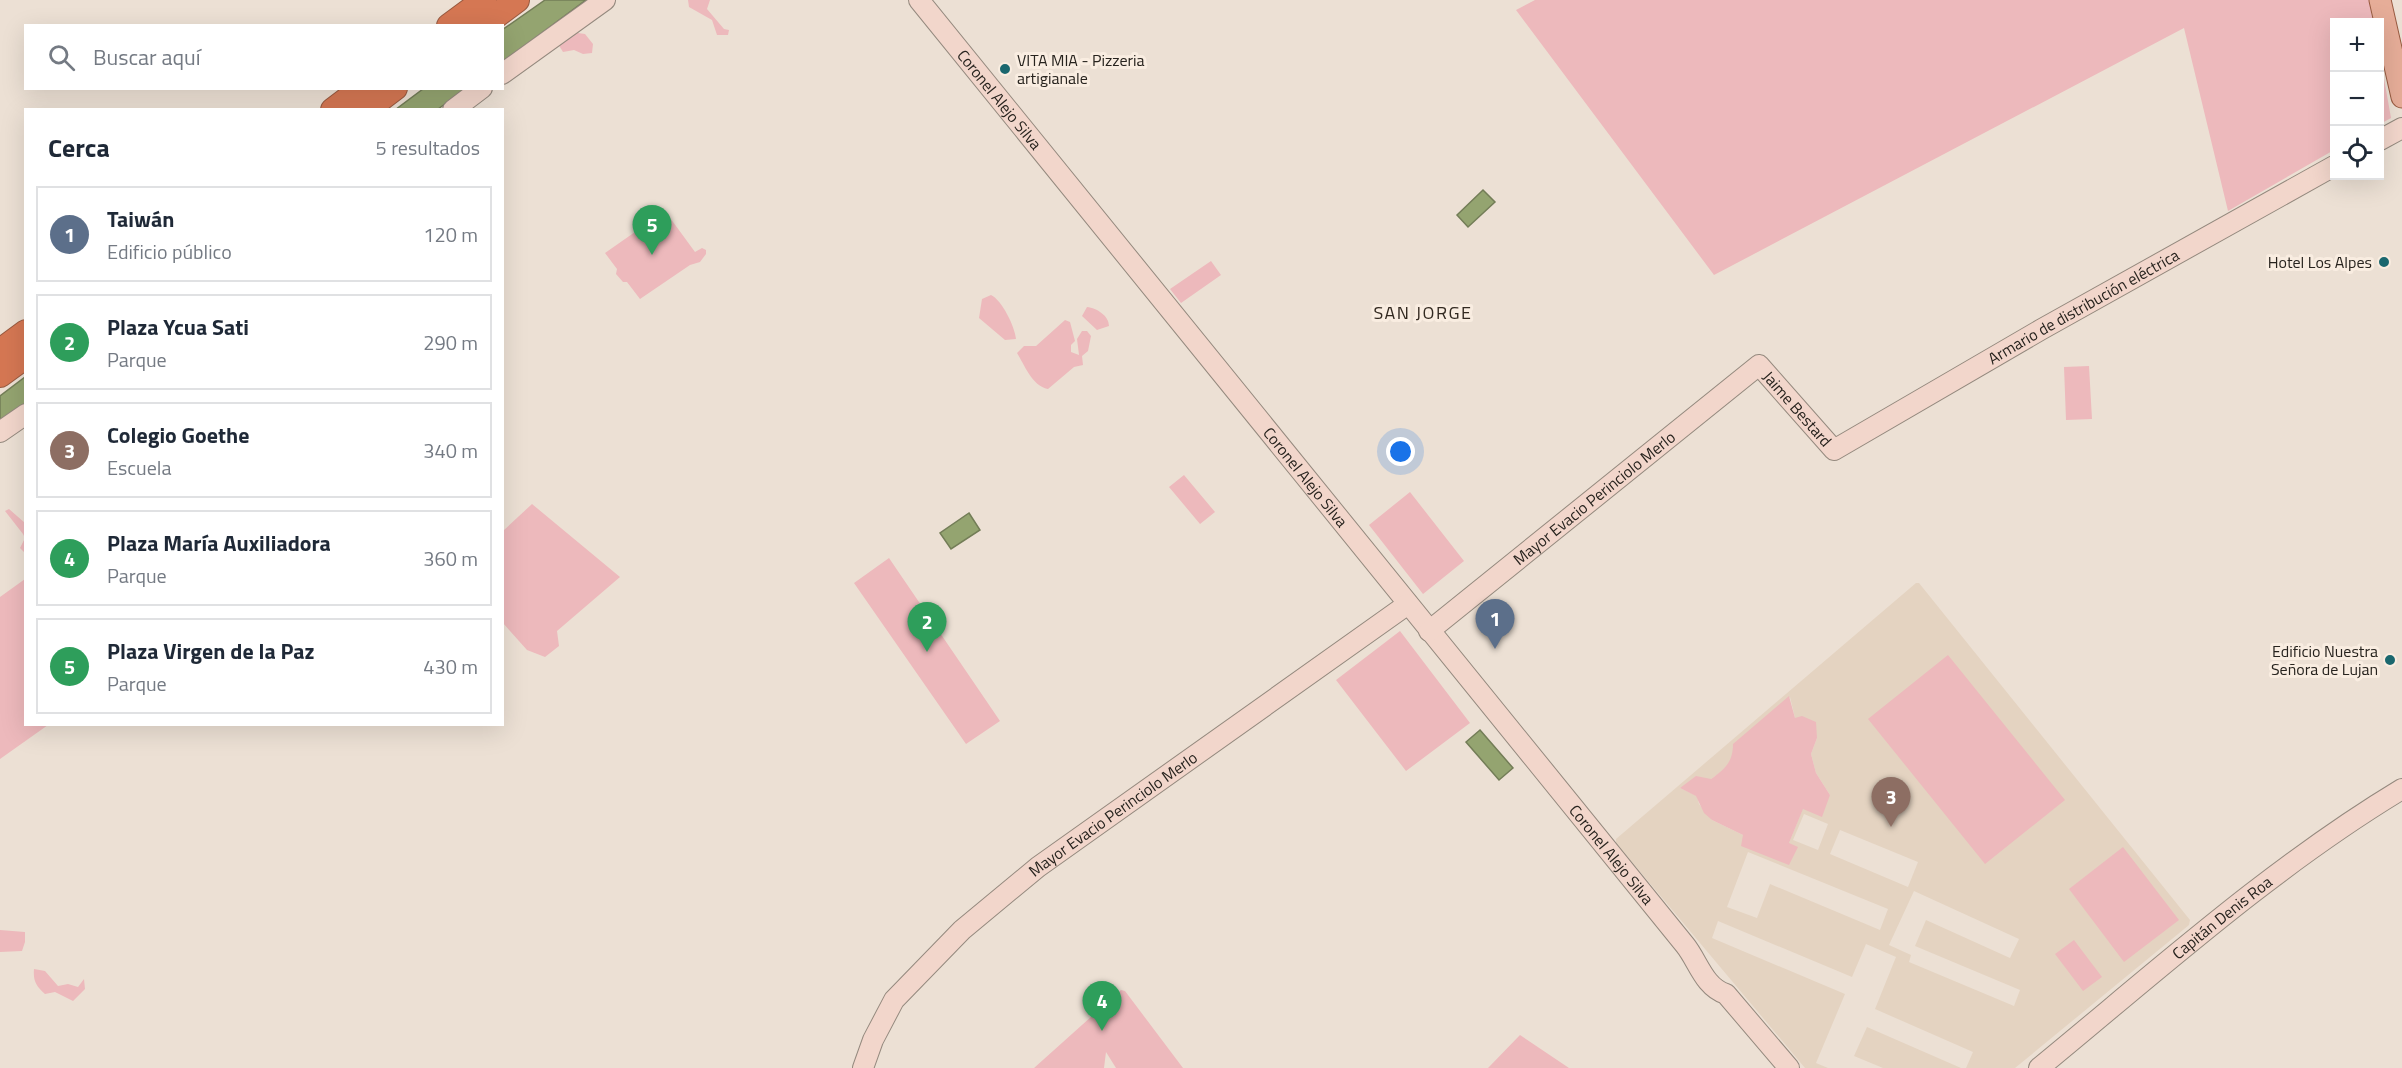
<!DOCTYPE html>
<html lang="es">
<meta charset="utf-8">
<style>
:root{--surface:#fff;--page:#f2f2f3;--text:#1f2937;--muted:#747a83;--line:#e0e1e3;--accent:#1a73e8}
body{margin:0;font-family:"Titillium Web",sans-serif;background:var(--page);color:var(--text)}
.controls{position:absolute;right:18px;top:18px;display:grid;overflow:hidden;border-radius:0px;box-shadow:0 6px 24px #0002}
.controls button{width:54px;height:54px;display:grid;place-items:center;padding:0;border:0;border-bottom:2px solid var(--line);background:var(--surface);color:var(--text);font:30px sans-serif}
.you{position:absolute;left:1401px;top:452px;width:21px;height:21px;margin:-15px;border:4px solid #fff;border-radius:50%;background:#1a73e8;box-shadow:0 0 0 9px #1a73e833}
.badge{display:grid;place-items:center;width:39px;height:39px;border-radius:50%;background:var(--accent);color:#fff;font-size:20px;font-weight:700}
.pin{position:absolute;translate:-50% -50px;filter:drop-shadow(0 2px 3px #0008)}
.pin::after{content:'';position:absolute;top:32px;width:21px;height:18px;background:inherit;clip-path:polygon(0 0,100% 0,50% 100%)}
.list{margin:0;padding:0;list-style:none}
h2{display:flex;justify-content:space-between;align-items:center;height:78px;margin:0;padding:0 24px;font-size:26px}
h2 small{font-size:20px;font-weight:400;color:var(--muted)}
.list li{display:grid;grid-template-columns:39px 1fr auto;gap:18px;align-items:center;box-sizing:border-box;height:96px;margin:0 12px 12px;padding:0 12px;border:2px solid var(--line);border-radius:0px}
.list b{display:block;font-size:22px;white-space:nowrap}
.list p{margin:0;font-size:20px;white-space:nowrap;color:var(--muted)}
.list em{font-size:20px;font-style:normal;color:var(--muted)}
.icon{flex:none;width:33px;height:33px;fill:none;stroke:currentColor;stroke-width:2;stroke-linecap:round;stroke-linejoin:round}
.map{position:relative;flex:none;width:2402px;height:1068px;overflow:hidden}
.search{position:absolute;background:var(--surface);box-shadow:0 6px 24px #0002;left:24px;top:24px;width:480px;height:66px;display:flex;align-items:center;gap:15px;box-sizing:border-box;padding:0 21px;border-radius:0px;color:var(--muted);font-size:22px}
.panel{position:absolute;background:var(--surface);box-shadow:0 6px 24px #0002;left:24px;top:108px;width:480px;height:618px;border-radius:0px}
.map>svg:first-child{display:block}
.built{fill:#e4d3c1;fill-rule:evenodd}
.green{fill:#edb9bc}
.water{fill:#94a470;stroke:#737d57;stroke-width:1.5}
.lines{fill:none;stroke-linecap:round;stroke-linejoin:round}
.secondary-casing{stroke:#94897e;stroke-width:22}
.primary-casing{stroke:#985a40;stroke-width:23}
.highway-casing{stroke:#985a40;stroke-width:26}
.secondary{stroke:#f2d6cb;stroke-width:20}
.primary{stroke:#e6ad98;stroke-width:21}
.highway{stroke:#d57753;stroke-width:24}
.poi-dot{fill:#1a676e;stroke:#f9ede1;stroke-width:2}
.labels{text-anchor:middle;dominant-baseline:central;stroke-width:6;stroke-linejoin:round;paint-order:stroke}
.poi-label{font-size:16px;fill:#27231e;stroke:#f9ede1;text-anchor:end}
.street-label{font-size:16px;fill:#27231e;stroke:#f9ede1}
.neighbourhood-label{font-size:18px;letter-spacing:1.5px;fill:#322920;stroke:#f9ede1}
</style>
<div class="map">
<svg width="2402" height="1068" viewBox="0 0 2402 1068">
<rect width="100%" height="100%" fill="#ece0d4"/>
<!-- built -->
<path class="built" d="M1916 583H1919L2190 920 2189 925 2015 1068H1966L1973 1052 1875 1009 1896 957 1866 944 1852 977 1718 921 1712 938 1845 994 1816 1063 1828 1068H1805L1616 843V839ZM1790 697 1795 718 1817 738 1811 754 1816 773 1830 795 1803 808 1789 843 1743 835 1712 820 1699 804 1697 796 1680 788 1711 779 1724 770ZM1804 814 1828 824 1818 850 1793 840ZM1840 830 1918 862 1908 887 1830 854ZM1748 852 1888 909 1880 930 1770 884 1757 918 1727 907ZM1914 891 2019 939 2010 958 1926 920 1915 946 2020 990 2014 1006 1909 962 1911 955 1889 945Z
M1867 1027 1961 1068H1883L1854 1056Z"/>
<!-- green -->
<path class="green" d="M688 0H710L707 9 724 29 729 30 728 35H717L712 20 689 7Z
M1535 0H2369L2373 22H2334V150L2228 211 2184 28 1714 275 1516 10Z
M571 32 585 34 593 44 592 53 583 54 574 50 563 52 558 44Z
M2380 56 2391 118 2380 124Z
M665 211 695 252 702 248 706 250V254L700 262 690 265 640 299 627 282H623L616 274 617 269 605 253Z
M1211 261 1221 275 1181 303 1170 289Z
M991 295C1002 300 1015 327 1016 339L1005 340 979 318 982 299Z
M1087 307C1097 308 1109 316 1109 326L1097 330 1082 316Z
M1065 320 1070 322 1075 341 1071 345V352L1079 355 1077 339 1082 331H1087L1091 336 1088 351 1082 356 1083 365 1074 367 1048 389C1032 386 1024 364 1017 353L1024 346H1036Z
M2089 366 2092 419 2066 420 2064 367Z
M1184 475 1215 512 1200 524 1169 487Z
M1410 492 1464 561 1423 594 1369 525Z
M532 504 620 577 557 631 559 646 545 657 527 650 503 623V531Z
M9 509 25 523V553L20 548 25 538 23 534 5 511Z
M889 558 1000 721 966 744 854 583Z
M25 579 26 724 48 725 0 759V597Z
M1400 631 1470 723 1406 771 1336 680Z
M1948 655 2065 800 1985 864 1868 719Z
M1789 696 1795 718 1802 716 1816 722 1817 738 1811 754 1816 773 1830 795 1822 817 1803 809 1789 843 1798 847 1789 865 1741 846 1743 835 1712 820 1704 813 1696 796 1680 788 1696 776 1711 779C1725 769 1733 762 1733 744Z
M2123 847 2179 920 2124 962 2069 889Z
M0 930 25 932V942L22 951 0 952Z
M2074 940 2102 977 2083 991 2055 954Z
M34 969 45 971 58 986 68 984 78 987 84 979 85 989 73 1001 55 992 45 994C36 986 33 981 34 969Z
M1121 990 1125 991 1183 1068H1116L1106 1052 1104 1068H1034Z
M1520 1035 1569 1068H1488Z"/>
<!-- water -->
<path class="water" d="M545 0H586L503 62 502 30Z
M423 89H466L438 109 395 110Z
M1483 190 1495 202 1468 227 1457 215Z
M25 377V406L0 424V396Z
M969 513 980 530 951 549 940 533Z
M1480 730 1513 768 1499 780 1466 742Z"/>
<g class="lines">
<defs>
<g id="secondary">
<path id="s1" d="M919 0 1685 945C1698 961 1704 987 1726 994L1789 1068"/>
<path d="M502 74 605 0"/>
<path d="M453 110 482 88"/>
<path d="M2380 140 2402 128"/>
<path d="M0 432 26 414"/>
<path id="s2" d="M1429 631 1759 365 1834 450 2042 329 2334 166"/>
<path id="s3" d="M863 1068 873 1040 894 1000 962 930 1038 867 1408 604"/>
<path id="s4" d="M2039 1068C2156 972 2271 868 2402 789"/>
</g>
<path id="primary" d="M2380 0 2402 97"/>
<path id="highway" d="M449 26 484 0
M482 26 517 0
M333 110 362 88
M366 110 395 88
M0 351 26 332
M0 375 26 356"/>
</defs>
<!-- secondary casing -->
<use href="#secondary" class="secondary-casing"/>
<!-- primary casing -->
<use href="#primary" class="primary-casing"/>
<!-- highway casing -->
<use href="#highway" class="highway-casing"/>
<!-- secondary -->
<use href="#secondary" class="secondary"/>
<!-- primary -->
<use href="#primary" class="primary"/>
<!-- highway -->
<use href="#highway" class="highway"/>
</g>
<!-- markers -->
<g class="poi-dot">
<circle cx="1005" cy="69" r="6"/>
<circle cx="2384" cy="262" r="6"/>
<circle cx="2390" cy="660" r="6"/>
</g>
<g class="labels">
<!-- poi labels -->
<g class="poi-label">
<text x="1017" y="60" text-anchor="start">VITA MIA - Pizzeria<tspan x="1017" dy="18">artigianale</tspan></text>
<text x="2372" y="262">Hotel Los Alpes</text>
<text x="2378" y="651">Edificio Nuestra<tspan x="2378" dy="18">Señora de Lujan</tspan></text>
</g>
<!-- street labels -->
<g class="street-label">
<text stroke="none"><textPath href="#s1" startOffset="128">Coronel Alejo Silva</textPath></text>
<text stroke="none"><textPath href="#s2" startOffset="825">Armario de distribución eléctrica</textPath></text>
<text stroke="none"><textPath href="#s2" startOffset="482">Jaime Bestard</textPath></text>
<text stroke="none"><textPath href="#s1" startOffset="614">Coronel Alejo Silva</textPath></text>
<text stroke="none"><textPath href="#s2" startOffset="212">Mayor Evacio Perinciolo Merlo</textPath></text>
<text stroke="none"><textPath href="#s3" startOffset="363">Mayor Evacio Perinciolo Merlo</textPath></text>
<text stroke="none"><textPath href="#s1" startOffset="1100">Coronel Alejo Silva</textPath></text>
<text stroke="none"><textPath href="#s4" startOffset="237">Capitán Denis Roa</textPath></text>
</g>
<!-- neighbourhood labels -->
<g class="neighbourhood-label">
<text x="1423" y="312">SAN JORGE</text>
</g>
</g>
</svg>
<div class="controls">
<button>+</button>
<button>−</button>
<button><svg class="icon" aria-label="locate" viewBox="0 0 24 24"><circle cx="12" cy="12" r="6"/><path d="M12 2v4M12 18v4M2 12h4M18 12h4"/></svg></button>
</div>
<div class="you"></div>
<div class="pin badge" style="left:1495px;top:649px;background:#5c6f8a">1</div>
<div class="pin badge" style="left:927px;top:652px;background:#2e9e5b">2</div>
<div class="pin badge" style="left:1891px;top:827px;background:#8d6e63">3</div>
<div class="pin badge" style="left:1102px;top:1031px;background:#2e9e5b">4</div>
<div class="pin badge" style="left:652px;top:255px;background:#2e9e5b">5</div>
<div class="search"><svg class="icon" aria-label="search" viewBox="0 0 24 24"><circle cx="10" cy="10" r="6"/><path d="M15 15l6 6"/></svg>Buscar aquí</div>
<section class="panel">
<h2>Cerca<small>5 resultados</small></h2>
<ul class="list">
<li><span class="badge" style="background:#5c6f8a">1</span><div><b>Taiwán</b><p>Edificio público</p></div><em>120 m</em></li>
<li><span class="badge" style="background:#2e9e5b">2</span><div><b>Plaza Ycua Sati</b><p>Parque</p></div><em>290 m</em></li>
<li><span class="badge" style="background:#8d6e63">3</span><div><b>Colegio Goethe</b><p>Escuela</p></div><em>340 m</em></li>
<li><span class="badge" style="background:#2e9e5b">4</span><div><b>Plaza María Auxiliadora</b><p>Parque</p></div><em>360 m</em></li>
<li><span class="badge" style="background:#2e9e5b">5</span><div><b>Plaza Virgen de la Paz</b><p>Parque</p></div><em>430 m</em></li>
</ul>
</section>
</div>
